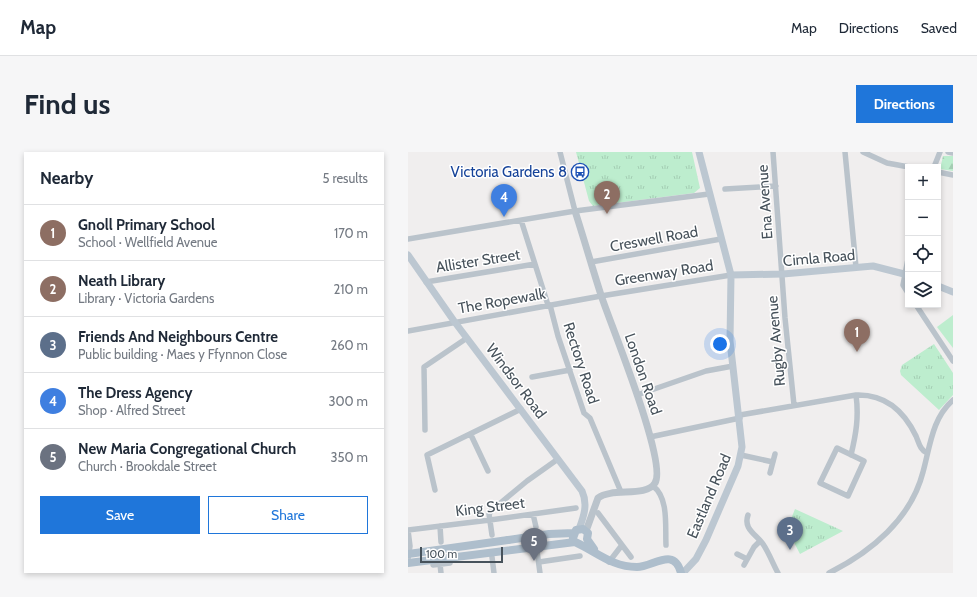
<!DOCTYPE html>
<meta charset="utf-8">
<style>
:root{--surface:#fff;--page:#f6f6f7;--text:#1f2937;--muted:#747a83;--line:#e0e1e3;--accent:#1f76da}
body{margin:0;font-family:Cabin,sans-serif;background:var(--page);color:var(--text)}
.controls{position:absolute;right:12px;top:12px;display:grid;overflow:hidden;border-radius:0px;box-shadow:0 2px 6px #0003}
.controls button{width:36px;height:36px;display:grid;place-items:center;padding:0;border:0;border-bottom:1px solid var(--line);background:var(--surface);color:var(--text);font:20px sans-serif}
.scale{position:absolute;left:12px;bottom:10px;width:83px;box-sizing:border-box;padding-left:4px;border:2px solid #47525b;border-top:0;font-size:11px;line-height:14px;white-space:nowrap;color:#47525b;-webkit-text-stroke:3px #fff;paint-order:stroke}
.you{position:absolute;left:312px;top:192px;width:14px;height:14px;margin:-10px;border:3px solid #fff;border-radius:50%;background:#1a73e8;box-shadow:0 0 0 6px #1a73e833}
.badge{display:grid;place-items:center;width:26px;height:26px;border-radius:50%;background:var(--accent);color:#fff;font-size:13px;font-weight:700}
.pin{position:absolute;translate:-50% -33px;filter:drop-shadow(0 1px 2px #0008)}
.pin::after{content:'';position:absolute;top:21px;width:14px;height:12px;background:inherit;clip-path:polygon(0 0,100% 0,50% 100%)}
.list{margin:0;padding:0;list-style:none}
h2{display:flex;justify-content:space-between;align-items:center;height:52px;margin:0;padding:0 16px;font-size:17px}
h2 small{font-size:13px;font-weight:400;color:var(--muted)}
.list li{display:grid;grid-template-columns:26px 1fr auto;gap:12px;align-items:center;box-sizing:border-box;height:56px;padding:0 16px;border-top:1px solid var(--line)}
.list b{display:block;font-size:15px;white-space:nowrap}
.list p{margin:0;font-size:13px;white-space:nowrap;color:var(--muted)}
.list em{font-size:13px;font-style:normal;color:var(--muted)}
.actions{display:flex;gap:8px;padding:12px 16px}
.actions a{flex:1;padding:9px 0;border:1px solid var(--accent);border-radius:0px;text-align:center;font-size:14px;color:var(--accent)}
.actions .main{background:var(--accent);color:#fff}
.icon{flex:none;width:22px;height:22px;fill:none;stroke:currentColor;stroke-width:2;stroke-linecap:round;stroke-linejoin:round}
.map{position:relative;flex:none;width:545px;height:421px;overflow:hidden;border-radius:0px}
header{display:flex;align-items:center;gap:24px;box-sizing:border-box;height:56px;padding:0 20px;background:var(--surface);border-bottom:1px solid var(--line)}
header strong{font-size:19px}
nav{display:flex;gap:22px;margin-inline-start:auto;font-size:14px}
.intro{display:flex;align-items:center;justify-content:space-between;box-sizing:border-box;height:96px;padding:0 24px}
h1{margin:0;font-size:28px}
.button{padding:10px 18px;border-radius:0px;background:var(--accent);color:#fff;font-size:14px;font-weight:700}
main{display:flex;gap:24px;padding:0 24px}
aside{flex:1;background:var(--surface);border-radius:0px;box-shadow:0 2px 6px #0003}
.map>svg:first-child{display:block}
.grass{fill:url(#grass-tufts)}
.forest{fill:url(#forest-firs)}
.garden{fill:#bdedce}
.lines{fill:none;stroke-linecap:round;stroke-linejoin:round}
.minor{stroke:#bac3cb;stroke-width:5.5}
.tertiary{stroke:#bac3cb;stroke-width:7}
.secondary{stroke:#bcc7d1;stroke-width:7}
.primary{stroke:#aebecc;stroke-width:8}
.primary-bridge{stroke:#aebecc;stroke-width:8}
.labels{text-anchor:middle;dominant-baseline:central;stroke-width:3;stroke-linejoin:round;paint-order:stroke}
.transit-label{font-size:15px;fill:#164399;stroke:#fff;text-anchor:end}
.street-label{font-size:15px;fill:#47525b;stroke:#fff}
</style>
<header>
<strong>Map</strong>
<nav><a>Map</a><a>Directions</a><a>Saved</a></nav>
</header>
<div class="intro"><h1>Find us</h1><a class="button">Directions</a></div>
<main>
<aside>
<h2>Nearby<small>5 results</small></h2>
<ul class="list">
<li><span class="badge" style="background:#8d6e63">1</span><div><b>Gnoll Primary School</b><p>School · Wellfield Avenue</p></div><em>170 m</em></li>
<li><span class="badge" style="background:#8d6e63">2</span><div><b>Neath Library</b><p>Library · Victoria Gardens</p></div><em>210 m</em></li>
<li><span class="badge" style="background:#5c6f8a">3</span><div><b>Friends And Neighbours Centre</b><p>Public building · Maes y Ffynnon Close</p></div><em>260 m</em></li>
<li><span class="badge" style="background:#3f7fe0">4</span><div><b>The Dress Agency</b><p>Shop · Alfred Street</p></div><em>300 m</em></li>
<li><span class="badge" style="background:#6b7280">5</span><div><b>New Maria Congregational Church</b><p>Church · Brookdale Street</p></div><em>350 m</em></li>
</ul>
<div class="actions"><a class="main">Save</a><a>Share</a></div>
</aside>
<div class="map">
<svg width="545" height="421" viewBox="0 0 545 421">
<defs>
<pattern id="grass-tufts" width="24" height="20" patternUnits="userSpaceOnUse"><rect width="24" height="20" fill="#bdedce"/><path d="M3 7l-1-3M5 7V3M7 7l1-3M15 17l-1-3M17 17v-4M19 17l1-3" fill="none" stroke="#a4cdb3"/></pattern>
<pattern id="forest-firs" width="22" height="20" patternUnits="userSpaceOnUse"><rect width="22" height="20" fill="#bdedce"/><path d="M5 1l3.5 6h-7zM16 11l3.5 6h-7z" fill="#a4cdb3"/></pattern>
</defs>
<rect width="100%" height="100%" fill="#f0eeee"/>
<!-- grass -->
<path class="grass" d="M168 0H284L292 36 286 41 185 54 181 49Z
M526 192 545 221V243L531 258 493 223 492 219 494 213Z
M387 357 435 379 392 402 379 377Z"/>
<!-- forest -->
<path class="forest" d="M535 4H545V19L532 17Z"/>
<!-- garden -->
<path class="garden" d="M545 163V196L529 175Z"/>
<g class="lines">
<!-- minor -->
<path class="minor" d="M152 0 167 59
M365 0 377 166 386 253
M437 0 448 115
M455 0 479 11 501 15
M540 0 545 1
M526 15 532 0
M530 20 545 23
M317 37 368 34
M113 68 140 153
M0 87 167 59 301 42
M500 107 495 133 500 141
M183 110 313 87
M18 130 127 112
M142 153 150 184 176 261 182 266 213 340
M508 153 545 209
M0 179 193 144 323 123
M124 225 162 218
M229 243 298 219 325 214
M332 263 448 243C477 242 496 259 508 284 511 291 512 298 519 301
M17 278 16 215 59 186
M63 283 80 319
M242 285 332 266
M429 296 456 309 440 344 412 331Z
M333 303 365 310
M443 303C448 282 451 265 448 243
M362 321 367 302
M245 334C261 346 257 375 258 393
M27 338 19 303 113 257
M190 361 223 405
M125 362 128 375
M340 363C335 377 348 382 355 392 361 401 365 412 370 421
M32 374 33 390
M0 378 82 368 168 356
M84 383 81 362 84 358 119 329 150 307
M129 399 132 421
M329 402 339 407
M84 405 86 421
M0 407 2 394 0 378
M131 410 172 404
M201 410 214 393
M32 412 33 421
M25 413 42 411
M336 413 346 395 351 390 354 391
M421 421C463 400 503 367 515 320 522 295 524 266 545 248"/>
<!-- tertiary -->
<path class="tertiary" d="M167 59C176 87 184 115 193 143 202 171 260 311 247 331 238 346 204 335 190 346L178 379"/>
<!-- secondary -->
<path class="secondary" d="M0 103 46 169 174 339C180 352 176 364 171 377
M323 123 375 122 465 114 500 123
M530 134 545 140
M275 421 288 407 298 388 330 314 334 295 322 189 323 123 291 0"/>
<!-- primary -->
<path class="primary" d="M165 386 168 378 175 377 180 381 179 387 186 397
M100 388 141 382 166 381
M0 411 167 390C189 400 204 415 229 415 245 415 266 394 273 421"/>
<!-- primary-bridge -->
<path class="primary-bridge" d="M0 402 100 388"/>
</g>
<!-- icons -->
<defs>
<symbol id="bus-ring" viewBox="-11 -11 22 22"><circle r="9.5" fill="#fff" stroke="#1a4fb4" stroke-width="1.5"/><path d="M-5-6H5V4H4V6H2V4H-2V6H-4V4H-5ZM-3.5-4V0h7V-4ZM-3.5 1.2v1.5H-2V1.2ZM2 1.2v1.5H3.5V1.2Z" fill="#1a4fb4"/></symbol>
</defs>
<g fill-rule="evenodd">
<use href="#bus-ring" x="162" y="10" width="20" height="20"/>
</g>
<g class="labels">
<!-- transit labels -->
<g class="transit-label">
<text x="159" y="20">Victoria Gardens 8</text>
</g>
<!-- street labels -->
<g class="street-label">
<text transform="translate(357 50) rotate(-94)">Ena Avenue</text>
<text transform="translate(246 87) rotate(-10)">Creswell Road</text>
<text transform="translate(411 106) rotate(-5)">Cimla Road</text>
<text transform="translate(70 109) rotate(-9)">Allister Street</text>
<text transform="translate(256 121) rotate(-9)">Greenway Road</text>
<text transform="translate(94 149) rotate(-10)">The Ropewalk</text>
<text transform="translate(368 189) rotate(-95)">Rugby Avenue</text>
<text transform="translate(173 211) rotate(72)">Rectory Road</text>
<text transform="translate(235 222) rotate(71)">London Road</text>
<text transform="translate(108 229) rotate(53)">Windsor Road</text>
<text transform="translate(301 344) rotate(-67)">Eastland Road</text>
<text transform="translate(82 355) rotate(-7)">King Street</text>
</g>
</g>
</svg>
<div class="controls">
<button>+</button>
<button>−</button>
<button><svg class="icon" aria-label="locate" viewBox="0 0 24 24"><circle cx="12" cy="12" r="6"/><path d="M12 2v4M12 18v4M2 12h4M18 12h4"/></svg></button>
<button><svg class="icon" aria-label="layers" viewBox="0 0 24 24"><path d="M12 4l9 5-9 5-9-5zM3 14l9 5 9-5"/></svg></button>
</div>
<div class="scale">100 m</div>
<div class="you"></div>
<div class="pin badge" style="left:449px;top:200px;background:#8d6e63">1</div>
<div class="pin badge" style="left:199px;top:62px;background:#8d6e63">2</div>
<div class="pin badge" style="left:382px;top:398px;background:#5c6f8a">3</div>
<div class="pin badge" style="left:96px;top:65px;background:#3f7fe0">4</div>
<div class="pin badge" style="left:126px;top:409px;background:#6b7280">5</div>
</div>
</main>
